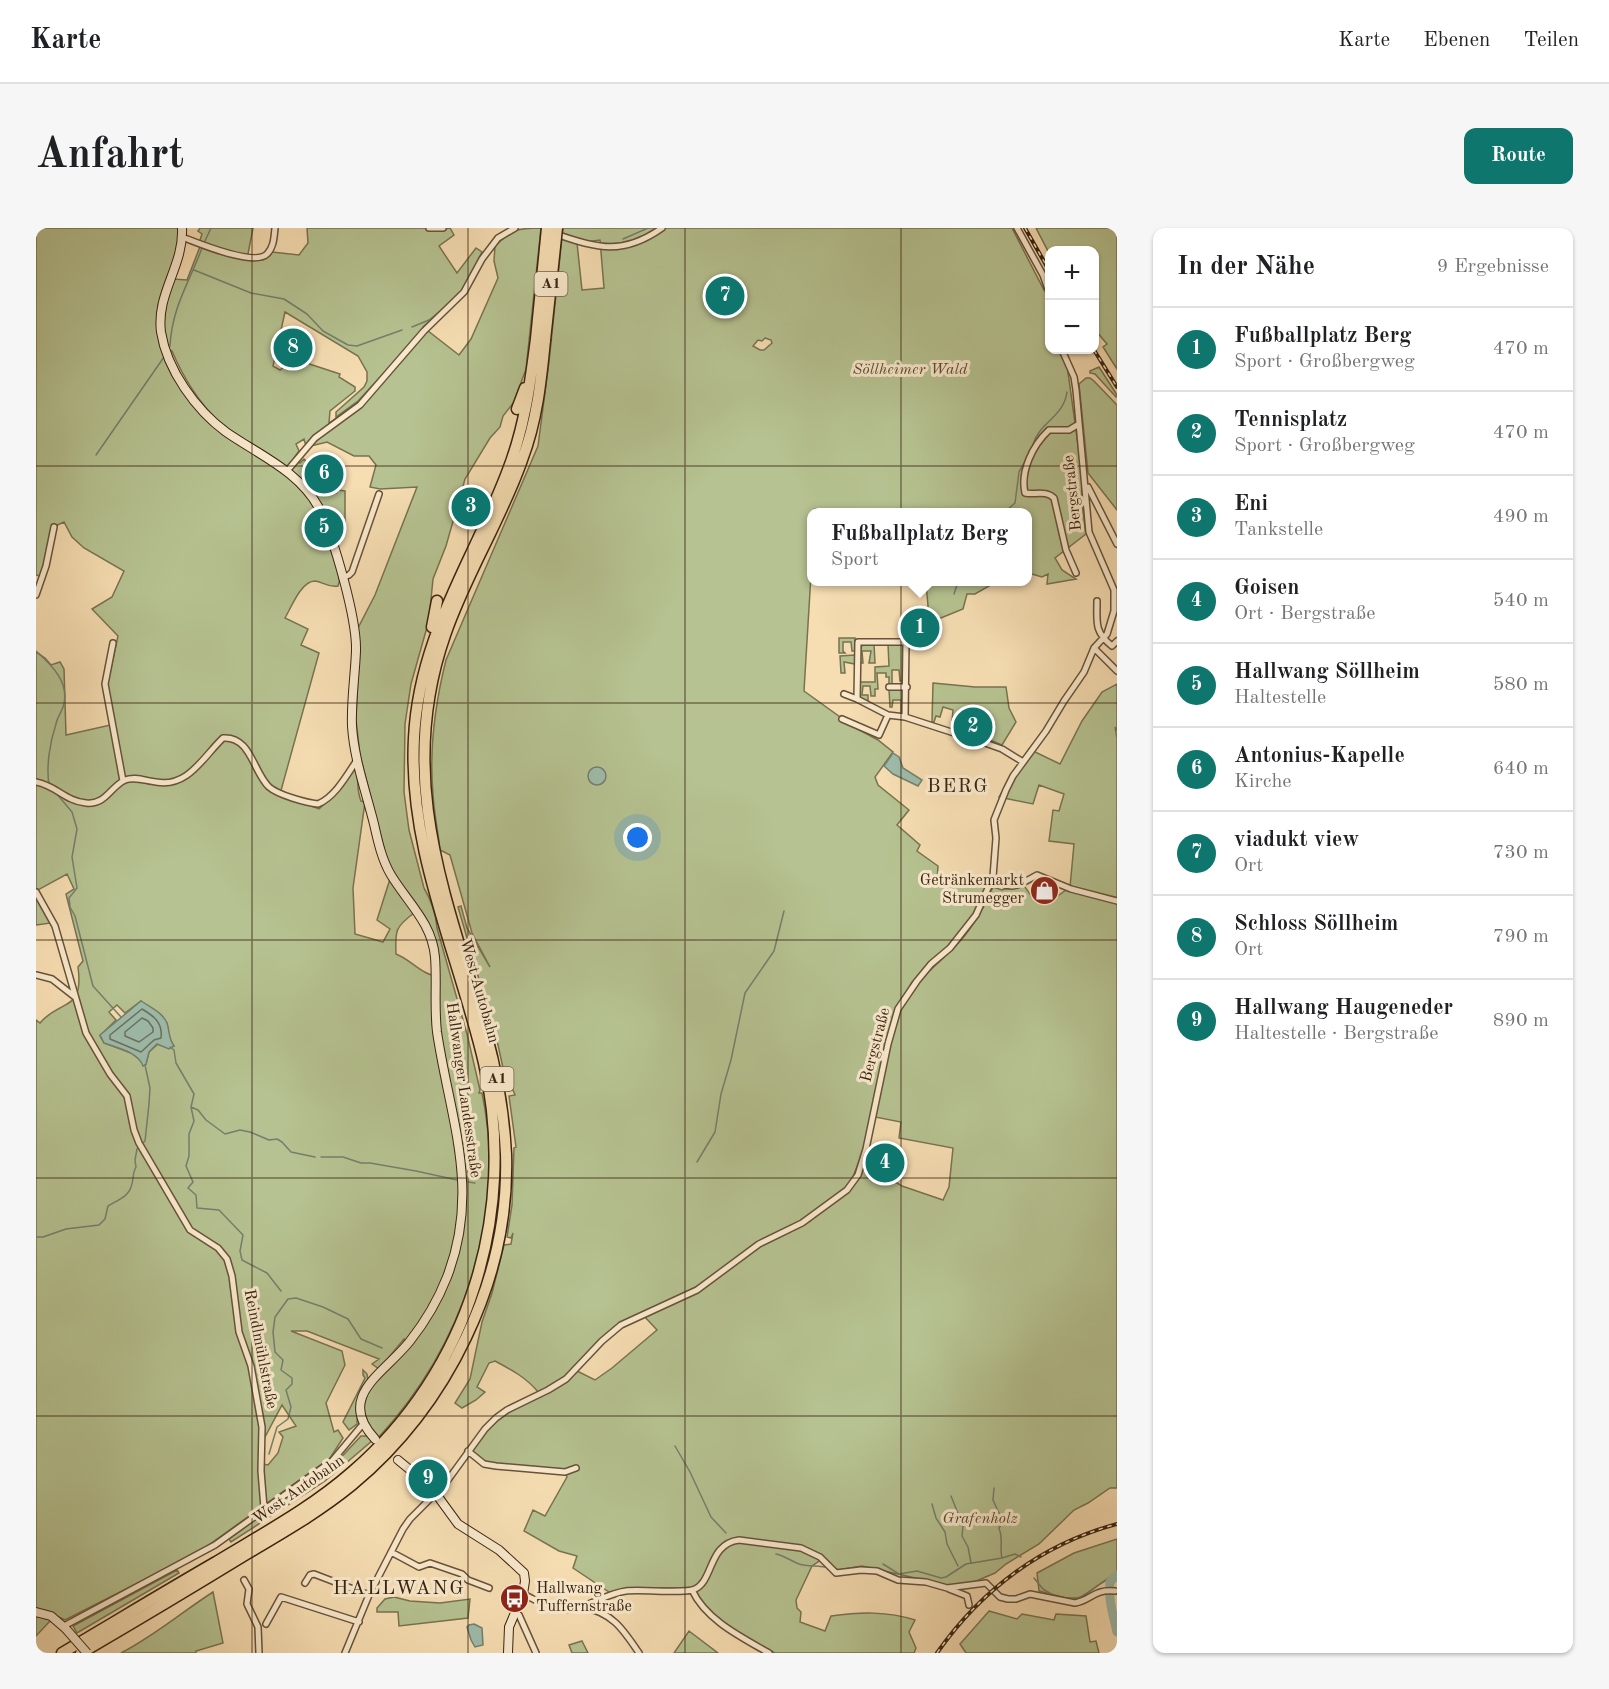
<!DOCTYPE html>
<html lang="de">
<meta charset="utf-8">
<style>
:root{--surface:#fff;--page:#f6f6f6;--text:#202124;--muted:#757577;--line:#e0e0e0;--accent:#0f766e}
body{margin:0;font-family:"Old Standard TT",serif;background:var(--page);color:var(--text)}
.controls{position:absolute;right:18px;top:18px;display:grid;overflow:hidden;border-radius:12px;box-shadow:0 2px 4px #0004}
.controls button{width:54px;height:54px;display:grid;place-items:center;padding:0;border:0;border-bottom:2px solid var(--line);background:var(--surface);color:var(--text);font:30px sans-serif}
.you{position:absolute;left:602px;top:610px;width:21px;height:21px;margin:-15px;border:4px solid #fff;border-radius:50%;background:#1a73e8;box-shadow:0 0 0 9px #1a73e833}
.badge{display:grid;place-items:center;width:39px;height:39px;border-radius:50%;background:var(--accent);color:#fff;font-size:20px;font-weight:700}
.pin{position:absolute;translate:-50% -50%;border:3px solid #fff;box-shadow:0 2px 6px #0006}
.popup{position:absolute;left:771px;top:280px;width:225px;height:78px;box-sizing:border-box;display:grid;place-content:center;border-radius:12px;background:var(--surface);filter:drop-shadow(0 2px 4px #0005);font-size:20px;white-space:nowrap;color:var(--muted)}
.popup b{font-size:22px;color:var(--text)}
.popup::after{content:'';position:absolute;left:50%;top:100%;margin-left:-12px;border:12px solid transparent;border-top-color:var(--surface)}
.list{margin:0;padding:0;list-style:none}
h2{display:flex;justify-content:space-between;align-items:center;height:78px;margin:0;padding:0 24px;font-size:26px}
h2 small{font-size:20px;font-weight:400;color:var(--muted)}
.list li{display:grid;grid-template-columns:39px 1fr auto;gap:18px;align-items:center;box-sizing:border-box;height:84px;padding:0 24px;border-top:2px solid var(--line)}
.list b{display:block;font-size:22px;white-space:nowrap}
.list p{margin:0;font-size:20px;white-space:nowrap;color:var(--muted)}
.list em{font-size:20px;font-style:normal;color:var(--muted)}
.map{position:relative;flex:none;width:1081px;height:1425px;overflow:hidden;border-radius:12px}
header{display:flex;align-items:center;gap:36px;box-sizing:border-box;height:84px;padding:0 30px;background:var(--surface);border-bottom:2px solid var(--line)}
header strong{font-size:28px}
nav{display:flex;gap:33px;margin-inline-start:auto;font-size:21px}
.intro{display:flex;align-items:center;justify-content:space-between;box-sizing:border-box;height:144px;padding:0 36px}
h1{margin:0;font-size:42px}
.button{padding:15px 27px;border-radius:12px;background:var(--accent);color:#fff;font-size:21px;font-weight:700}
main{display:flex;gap:36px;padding:0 36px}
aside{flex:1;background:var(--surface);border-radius:12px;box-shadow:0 2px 4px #0004}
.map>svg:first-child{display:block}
.green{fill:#b6c291;stroke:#787250;stroke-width:1.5;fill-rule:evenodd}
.water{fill:#9dbcab;stroke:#757f6d;stroke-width:1.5}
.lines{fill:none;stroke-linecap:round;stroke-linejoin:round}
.shore{stroke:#6b705e;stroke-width:1.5}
.stream{stroke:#757f6d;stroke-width:1.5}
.river{stroke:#9dbcab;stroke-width:9}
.street-casing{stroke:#685238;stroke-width:8}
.secondary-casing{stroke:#392310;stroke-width:10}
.highway-casing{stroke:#392310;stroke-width:13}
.street{stroke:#f9e9cd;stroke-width:5}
.secondary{stroke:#f9e9cd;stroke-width:8}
.highway{stroke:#f6ddb2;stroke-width:10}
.rail-casing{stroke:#392310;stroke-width:4}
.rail{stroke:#f9e9cd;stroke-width:1.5;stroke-dasharray:4.5;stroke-linecap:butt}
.secondary-bridge-casing{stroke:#392310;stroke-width:10;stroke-linecap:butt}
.highway-bridge-casing{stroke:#392310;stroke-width:13;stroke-linecap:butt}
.secondary-bridge{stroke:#f9e9cd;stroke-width:8}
.highway-bridge{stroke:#f6ddb2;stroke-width:10}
.grid{fill:none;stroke:#392310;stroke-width:1.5;stroke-opacity:0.55}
.labels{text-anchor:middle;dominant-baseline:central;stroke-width:6;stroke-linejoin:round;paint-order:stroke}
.shield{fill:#f9e9cd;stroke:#735e49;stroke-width:1.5}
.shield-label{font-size:15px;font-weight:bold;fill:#392310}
.park-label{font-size:16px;font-style:italic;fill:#584b30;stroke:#f9e9cd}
.street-label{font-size:16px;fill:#392310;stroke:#f9e9cd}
.poi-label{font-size:16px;fill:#392310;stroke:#f9e9cd;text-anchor:end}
.quarter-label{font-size:20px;letter-spacing:1.5px;fill:#392310;stroke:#f9e9cd}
</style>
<header>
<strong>Karte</strong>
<nav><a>Karte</a><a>Ebenen</a><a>Teilen</a></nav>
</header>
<div class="intro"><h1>Anfahrt</h1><a class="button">Route</a></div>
<main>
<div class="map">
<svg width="1081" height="1425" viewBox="0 0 1081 1425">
<rect width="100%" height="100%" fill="#f6ddb2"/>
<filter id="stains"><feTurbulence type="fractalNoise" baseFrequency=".00333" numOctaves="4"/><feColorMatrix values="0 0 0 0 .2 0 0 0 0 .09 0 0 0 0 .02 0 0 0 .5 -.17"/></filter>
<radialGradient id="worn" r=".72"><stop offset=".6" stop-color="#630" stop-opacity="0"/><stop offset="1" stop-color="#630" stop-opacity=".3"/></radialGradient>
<!-- green -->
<path class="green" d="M0 0H143L140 29 122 77 123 109 165 184 212 214C203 207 191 201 182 193 162 173 147 149 136 123H132C124 93 129 80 137 51L151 52 165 16 163 15 166 6 162 3 164 0H217L211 31C222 33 229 33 236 24L263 27 272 15 271 0H390L398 3 414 0 418 7 403 18 421 45 440 20 446 24 429 59 423 67 387 99 423 127 435 111 462 50 458 33 459 18C477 1 481 0 505 0L490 141 478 174 467 188 464 199 454 210 429 251 410 318 397 351 393 392 375 456 369 496 368 564 373 602 388 660C395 672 400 686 401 700L431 806 444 862 443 865H446C472 989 426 1119 342 1210 338 1206 333 1201 330 1195 315 1166 354 1139 371 1121L368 1111 343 1141 336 1136 343 1131 271 1103H255L306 1123 309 1137 290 1175 298 1204 302 1202 307 1210 294 1230 163 1324 29 1392 23 1389 13 1394 0 1408V792L4 795C25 770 48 785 42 739L47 733 30 666 38 661 31 646 0 663V424L9 430 15 437 24 434 28 441 30 507 79 496 71 459 82 408 56 381 76 369 88 343 48 320 36 309 28 294 17 299 14 318 4 348 0 347ZM249 84 322 128 331 144V153L328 159 300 184V189L322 173 358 134 323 174 293 195 294 183 319 163V159L303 149 304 146 255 130 251 136 244 142 237 138ZM268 211 269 215 275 218 291 214 318 228H333L340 237 334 259 344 261 381 259 339 367 321 402 323 425 320 492 324 527 351 632 362 653 392 694 399 712 402 748C387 748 374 731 360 726 359 703 359 699 378 685L354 651 341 692 354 701 347 714 319 706 317 660 329 574 325 573C320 561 323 551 320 538L296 569 283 581 244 566 283 425 265 417 272 401 249 390C255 380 265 353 279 353 287 354 293 360 302 358L304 351 288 297H309V263L302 262 300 265 286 261 279 243 268 231 264 235 258 230 263 223 260 216ZM105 773 131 795 133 810 138 818 132 820 122 816 113 824 110 836 95 825 68 815 64 808 80 792 73 784 81 777 89 785ZM246 1177 260 1198 243 1204 247 1209 242 1225 232 1237 227 1236 228 1211Z
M527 0H976L1008 62 1013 66 1014 122H1024L1031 137 1046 246V275L1050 306 1019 330 1026 342 1040 351 1011 356 1012 346 1006 349 992 345V284H887L779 281V284H776V330L768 463 804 489 805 492 842 512 857 524 839 549 842 557 873 582 861 597 884 617 881 623 902 638 901 653 911 657 929 650 952 657 936 690 912 719 876 754 861 780 828 921 816 951 810 959 773 987 762 995 716 1018 665 1057 585 1095 524 1153 503 1165C491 1150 476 1142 459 1133L453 1135 441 1159 449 1164 440 1172 426 1180 419 1175 434 1151 446 1094 456 1065 468 1017 475 1016 477 1005 475 1010 471 1009 476 977 478 920 480 919 473 868 479 867 477 862 472 863 462 817 422 679 425 678 431 700 454 739 436 705 414 627 404 622C402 603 398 585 397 566 393 521 399 476 410 432L502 218 513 134ZM564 12 568 60 546 62 541 15ZM729 110 735 112 736 115 728 122H724L717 118 722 112 726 113Z
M1000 0H1081V141L1067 119 1071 116 1059 102 1058 22H1014L1013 25Z
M1063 139 1081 167 1080 169 1059 146 1054 145V143Z
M1050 150H1054L1058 153 1081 177V282L1052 245 1043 156Z
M890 354H960L939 366H931L927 381 895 394 893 390Z
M892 391 893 407 876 408 874 392Z
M803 410H819V423H816L815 414H807V423L809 425H803Z
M828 416H838L839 435H833L835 423H826L827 435H824C824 429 822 420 828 416Z
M852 416H865L867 418 868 453H864L863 442H856V457H853V449H850V445H841L842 461H839V468H835L834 458H827L826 467H832V474L826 471 824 468V454H839V439L853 438Z
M819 427V436L808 434 809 445H805L804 428Z
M897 455 939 459H970L973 480 980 494 966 517 949 510 955 497 929 486 927 489 952 498 947 510 922 500 925 492 923 494 916 493 917 482 907 479 904 489 900 488 898 494H896Z
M1081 456V503L1079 499 1081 510V1260H1074L1052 1275 1038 1282 1003 1316 970 1336 959 1345 938 1354 915 1358 826 1338 802 1342 785 1332 776 1338 760 1372 761 1380 765 1384 764 1394 789 1403 795 1388C824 1384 851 1383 879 1392L873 1404 880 1420 878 1425H739L698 1403 670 1380 659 1364 650 1360H610L573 1364 537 1340 541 1328 523 1323 488 1303 497 1282 509 1288 531 1249 528 1242C507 1241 445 1243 436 1222 446 1209 455 1196 468 1187 493 1171 519 1165 541 1143L559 1152 576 1140 621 1102 608 1088 655 1068 705 1030 728 1016 765 998 806 968 830 936 866 958 907 972 913 959 917 920 863 910 865 894 839 889C847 853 853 798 872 768 887 745 909 731 926 711 940 695 949 677 957 659L966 662 987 656 996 669 1016 672 1034 659 1038 616 1013 613 1017 582 1023 583 1028 566 1003 557 997 576 963 569 993 521 1024 536 1046 493 1066 464Z
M853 461 867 462V486L865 487V472H857L856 479H854Z
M0 667 15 695 0 697Z
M327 1142 331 1146 332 1152 322 1171 321 1196 313 1202 307 1194 329 1150 327 1147Z
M325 1208H332L337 1212 289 1253 195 1314 193 1311 255 1265 298 1237Z
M1081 1311V1344L1044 1370H1030L1003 1363 1001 1345 1038 1325Z
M141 1342 143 1345 41 1405 37 1398Z
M177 1364 187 1415 160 1423V1425H85C118 1408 146 1384 177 1364Z
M358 1369 374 1373 404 1375 434 1371 432 1390 363 1398 362 1384H341V1380L349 1371Z
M953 1383 981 1391 986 1386 1018 1392 1020 1386 1050 1388 1054 1414 1060 1413 1063 1425H930L924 1416Z
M653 1403 682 1425H638Z
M546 1413 552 1425H536L533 1417Z"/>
<!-- water -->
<path class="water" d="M857 525 863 529 867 540 886 552 882 558 857 546 848 538Z
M552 548a9 9 0 1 1 18 0a9 9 0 1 1-18 0Z
M105 773C114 779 126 784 131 795 134 804 132 809 138 818L133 821 121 816 113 824 110 836 107 838C102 824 82 820 68 815L64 807Z
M438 1396 446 1400 447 1417 439 1419 435 1412 431 1399 433 1397Z"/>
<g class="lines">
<!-- shore -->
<path class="shore" d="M106 781C118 788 127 795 125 810L118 812 105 824 74 811V807Z
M106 790 112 793 117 800V804L103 814 89 808V804Z"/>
<!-- stream -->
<path class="stream" d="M587 11 612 0
M168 15 175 0
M158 42 215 65 248 71 271 86 287 103 312 117 321 118 366 102
M376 99 393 92 408 80
M134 118C136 79 153 55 166 20
M997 217C1002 195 1028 189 1031 164
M60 227 128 129
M969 284 979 275 983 244 990 232
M918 366 922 354
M0 423C16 437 35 456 27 479 25 485 21 490 20 496 14 514 10 538 13 557
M20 565 36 584 41 601 36 629 41 660 33 670 34 679 39 688 57 758 85 789
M134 819 138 822 140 835 158 866 155 879 158 893 153 906V928L150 938 157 954 152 960 160 967 161 980 183 982 207 1007 204 1023 206 1032 231 1045 245 1063
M155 879 162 882 170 892 189 906 204 902 214 904 233 912 241 911 246 914 255 924 279 929
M285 929H307L325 935H334L380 943 421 952
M661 934 679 904 685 866 695 832 709 765 738 723 748 683
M432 954 439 955
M0 1009H7L30 1001 63 997 69 991 72 978C80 973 92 969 95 959 98 952 96 946 100 939L99 932 101 921 109 913 113 876 114 860 109 837
M639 1218 654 1244 675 1289 690 1305
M233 1226 241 1199 252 1191 255 1179 250 1162 256 1156V1150L245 1142 247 1132 239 1124 237 1104 239 1089 252 1071 260 1070 287 1079 312 1091 325 1111 346 1120
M958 1260 957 1272 967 1294 963 1300C968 1312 963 1319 966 1330
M915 1268 927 1298 926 1308 932 1319 935 1335
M896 1276 900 1290 909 1304 911 1316 922 1338
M740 1326C749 1328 755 1333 763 1336 773 1339 783 1337 793 1340
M847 1336 863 1346 881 1343 905 1350 910 1349 930 1336 966 1330 979 1326 985 1329
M998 1350 1007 1361 1020 1369
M1036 1372C1053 1369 1062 1353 1078 1349"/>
<!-- river -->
<path class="river" d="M1081 1347 1074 1354C1072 1372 1077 1386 1081 1404"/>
<defs>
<path id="street" d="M393 0H407
M981 0 1007 47 1014 67
M520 6C562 21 588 27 626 0
M146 9C162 15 218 39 231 26 238 19 238 9 239 0
M251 243 279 210 324 177 388 103 428 64 446 31 462 10 479 0
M1052 259 1081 316
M1040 345 1030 322 1018 270C1010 262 999 267 989 265 984 243 997 217 1013 202H1033L1043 196
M306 350 313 347 316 344 343 266
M0 367 10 338 18 299
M1061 373C1061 394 1058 404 1076 418L1081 413
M77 415 69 456 87 553
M1058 420 1081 443
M853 459H871
M808 466 821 471
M869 489 870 414H822L821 471 852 487 869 489 949 515 966 521 987 534
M806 491 843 507 852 487
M0 554C21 558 29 573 50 575 70 577 74 559 89 552 99 548 110 553 120 554 152 560 167 529 187 510 215 508 217 544 233 559 242 567 271 575 282 576 299 569 311 547 321 532
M957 649C975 665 982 657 1001 647L1035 661 1081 673
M0 664 19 698 50 805 74 846 91 868 98 902 103 915 154 1002 182 1020 191 1031 196 1048 203 1104 215 1138 226 1199 225 1243 228 1280
M0 747 16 751 39 769
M432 1223 448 1236 460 1238 529 1244 540 1240
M355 1324 383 1339 394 1335 426 1346 432 1352 453 1360
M208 1352 213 1361 211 1376 222 1399 223 1425
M269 1355 274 1347 278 1346 333 1367
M913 1361 931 1368 933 1377
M656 1362C670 1392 705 1409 733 1425
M487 1366C498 1371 513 1381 525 1382 548 1383 567 1366 590 1363 605 1361 650 1366 659 1361 678 1352 672 1316 703 1312L765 1320 784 1329 800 1345 825 1342 841 1343 862 1352 890 1354 911 1360 950 1355 964 1369 972 1371H980L994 1366 1039 1375C1056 1372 1057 1361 1079 1363
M546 1379C576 1384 587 1401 603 1425
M479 1384 483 1387 500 1425
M230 1396 245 1369 323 1394
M28 1398 179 1317 296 1233 327 1196
M309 1425 333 1367 367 1301 374 1291 409 1256 449 1201 460 1190 471 1182 512 1162 530 1151 566 1113 585 1097 661 1062 723 1016 766 995 811 962 822 947 830 921 852 816 862 781 881 753 895 736 914 720 940 687 957 649 960 610 958 592 970 562 977 548 1010 503 1028 473 1048 444 1058 420 1071 406 1078 383V362L1053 304 1040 162 1038 149 1026 122"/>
<path id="secondary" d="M146 0C148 38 120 65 125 104 131 142 160 182 190 204 223 227 263 243 283 280 298 310 321 391 320 423 319 448 315 473 316 498 318 531 330 564 338 596 342 614 346 632 355 647 372 675 396 695 399 729 401 754 398 779 401 804 414 891 445 961 411 1049 402 1072 389 1094 374 1113 349 1145 299 1168 339 1211
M362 1232 395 1259 422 1296 463 1322 488 1345 489 1353 487 1366 473 1399 472 1425
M0 1384 15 1388 30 1401"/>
<path id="highway" d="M481 181 489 160
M396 399 401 373
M26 1425C77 1395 128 1364 180 1334 226 1306 275 1280 316 1244 433 1144 482 984 448 835 423 727 372 623 378 510 383 409 435 337 470 247 488 203 494 158 500 111
M45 1425C100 1393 155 1360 209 1327 246 1305 283 1284 316 1257 411 1178 474 1052 470 926 468 885 461 845 450 805 410 668 359 550 409 407 430 346 465 292 486 232 501 193 505 153 509 112"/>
</defs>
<!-- street casing -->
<use href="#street" class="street-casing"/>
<!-- secondary casing -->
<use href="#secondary" class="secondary-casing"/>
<!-- highway casing -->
<use href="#highway" class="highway-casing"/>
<!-- street -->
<use href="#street" class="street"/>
<!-- secondary -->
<use href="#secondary" class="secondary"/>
<!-- highway -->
<use href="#highway" class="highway"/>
<defs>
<path id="rail" d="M989 0 1014 44
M1058 122 1081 159
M901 1425C945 1362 1006 1316 1081 1296"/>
</defs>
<!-- rail casing -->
<use href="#rail" class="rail-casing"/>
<!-- rail -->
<use href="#rail" class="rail"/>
<defs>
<path id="secondary-bridge" d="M30 1401 51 1425"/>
<path id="highway-bridge" d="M500 111 511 0
M509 112 521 0"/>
</defs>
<!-- secondary-bridge casing -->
<use href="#secondary-bridge" class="secondary-bridge-casing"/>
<!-- highway-bridge casing -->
<use href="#highway-bridge" class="highway-bridge-casing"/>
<!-- secondary-bridge -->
<use href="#secondary-bridge" class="secondary-bridge"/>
<!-- highway-bridge -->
<use href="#highway-bridge" class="highway-bridge"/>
</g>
<!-- grid -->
<path class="grid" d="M216 0V1425M432 0V1425M649 0V1425M865 0V1425M0 238H1081M0 475H1081M0 712H1081M0 950H1081M0 1188H1081"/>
<!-- icons -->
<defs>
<symbol id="shop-disc" viewBox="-11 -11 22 22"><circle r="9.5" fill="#8f2418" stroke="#f9e9cd"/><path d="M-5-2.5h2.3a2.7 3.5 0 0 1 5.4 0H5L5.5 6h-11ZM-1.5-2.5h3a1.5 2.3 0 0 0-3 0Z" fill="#fff"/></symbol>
<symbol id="bus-disc" viewBox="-11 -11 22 22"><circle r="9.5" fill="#8f2418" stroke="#f9e9cd"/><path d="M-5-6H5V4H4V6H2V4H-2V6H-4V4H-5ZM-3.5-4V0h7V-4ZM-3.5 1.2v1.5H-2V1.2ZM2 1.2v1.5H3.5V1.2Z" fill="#fff"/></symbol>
</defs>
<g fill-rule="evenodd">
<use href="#shop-disc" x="992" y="646" width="33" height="33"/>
<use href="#bus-disc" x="462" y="1354" width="33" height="33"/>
</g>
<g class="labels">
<!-- shield labels -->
<g class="shield">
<rect x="498.5" y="44" width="33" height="24" rx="4.5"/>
<rect x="444.5" y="839" width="33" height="24" rx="4.5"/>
</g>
<g class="shield-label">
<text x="515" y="56">A1</text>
<text x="461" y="851">A1</text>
</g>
<!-- park labels -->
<g class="park-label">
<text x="874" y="142">Söllheimer Wald</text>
<text x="944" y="1291">Grafenholz</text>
</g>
<!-- street labels -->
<g class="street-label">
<text transform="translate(1037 265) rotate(-96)">Bergstraße</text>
<text transform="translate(443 763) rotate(74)">West Autobahn</text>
<text transform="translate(840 817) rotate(-75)">Bergstraße</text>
<text transform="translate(427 862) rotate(82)">Hallwanger Landesstraße</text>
<text transform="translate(224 1121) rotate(79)">Reindlmühlstraße</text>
<text transform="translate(263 1262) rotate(-35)">West Autobahn</text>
</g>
<!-- poi labels -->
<g class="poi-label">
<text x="988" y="653">Getränkemarkt<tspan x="988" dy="18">Strumegger</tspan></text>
<text x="500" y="1361" text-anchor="start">Hallwang<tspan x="500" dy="18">Tuffernstraße</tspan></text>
</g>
<!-- quarter labels -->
<g class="quarter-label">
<text x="922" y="559">BERG</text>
<text x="363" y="1361">HALLWANG</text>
</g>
</g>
<rect width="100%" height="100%" filter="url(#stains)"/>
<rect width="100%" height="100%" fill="url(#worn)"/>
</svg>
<div class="controls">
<button>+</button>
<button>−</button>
</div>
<div class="you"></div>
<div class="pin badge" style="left:884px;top:400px">1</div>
<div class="popup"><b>Fußballplatz Berg</b>Sport</div>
<div class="pin badge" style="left:937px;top:499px">2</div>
<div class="pin badge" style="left:435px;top:279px">3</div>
<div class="pin badge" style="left:849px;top:935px">4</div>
<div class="pin badge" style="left:288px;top:300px">5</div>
<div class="pin badge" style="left:288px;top:246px">6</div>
<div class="pin badge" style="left:689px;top:68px">7</div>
<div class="pin badge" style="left:257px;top:120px">8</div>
<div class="pin badge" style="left:392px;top:1251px">9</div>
</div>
<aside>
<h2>In der Nähe<small>9 Ergebnisse</small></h2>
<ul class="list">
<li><span class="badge">1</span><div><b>Fußballplatz Berg</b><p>Sport · Großbergweg</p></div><em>470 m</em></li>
<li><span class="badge">2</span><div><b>Tennisplatz</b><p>Sport · Großbergweg</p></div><em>470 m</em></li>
<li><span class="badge">3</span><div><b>Eni</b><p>Tankstelle</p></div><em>490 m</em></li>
<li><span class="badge">4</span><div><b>Goisen</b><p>Ort · Bergstraße</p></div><em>540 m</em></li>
<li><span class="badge">5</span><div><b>Hallwang Söllheim</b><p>Haltestelle</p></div><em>580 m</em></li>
<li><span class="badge">6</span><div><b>Antonius-Kapelle</b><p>Kirche</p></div><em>640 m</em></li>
<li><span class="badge">7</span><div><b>viadukt view</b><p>Ort</p></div><em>730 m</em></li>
<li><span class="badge">8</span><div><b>Schloss Söllheim</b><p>Ort</p></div><em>790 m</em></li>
<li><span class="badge">9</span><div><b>Hallwang Haugeneder</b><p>Haltestelle · Bergstraße</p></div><em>890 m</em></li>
</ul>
</aside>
</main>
